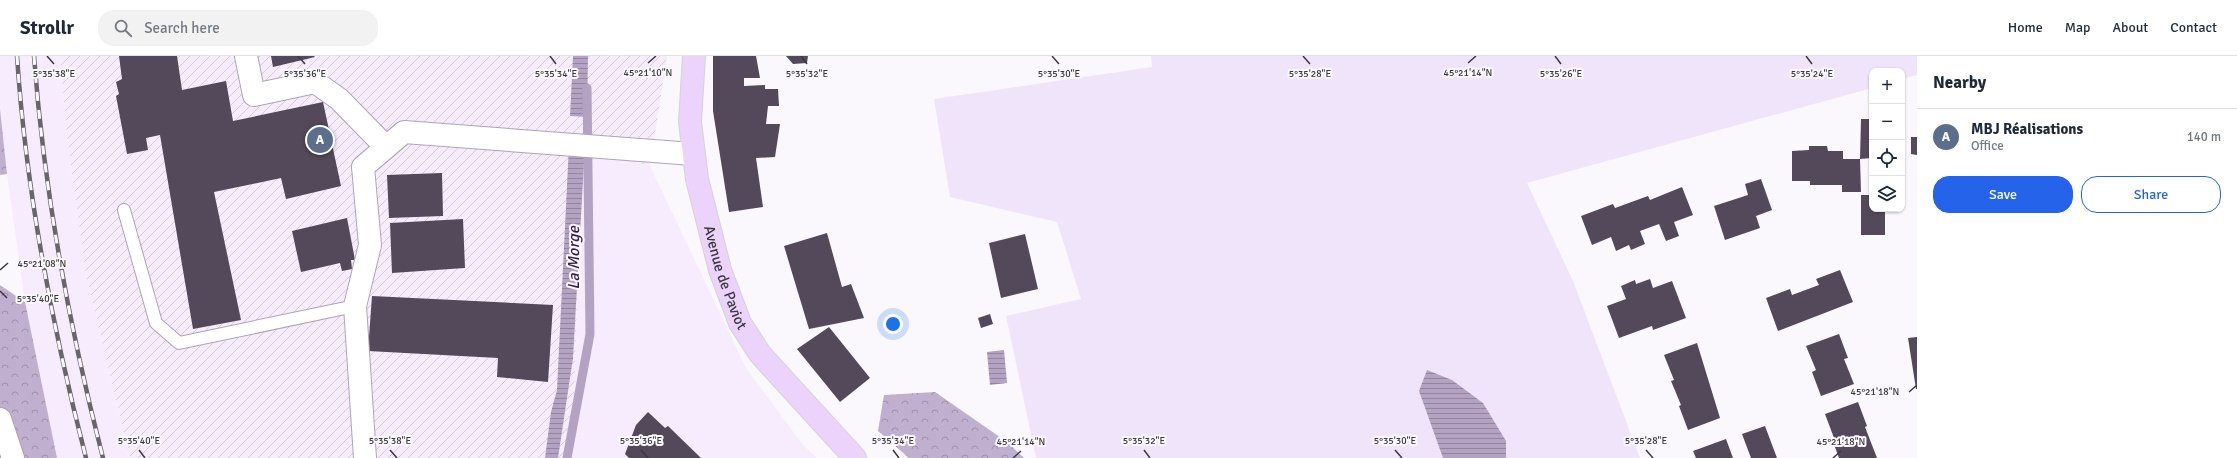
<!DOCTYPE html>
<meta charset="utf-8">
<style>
:root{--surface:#fff;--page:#f2f2f3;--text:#1f2937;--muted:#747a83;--line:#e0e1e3;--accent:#2563eb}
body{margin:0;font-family:Signika,sans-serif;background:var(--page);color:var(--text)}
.controls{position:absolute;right:12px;top:12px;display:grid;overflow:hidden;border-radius:8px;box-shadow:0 1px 3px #0004}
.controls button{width:36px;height:36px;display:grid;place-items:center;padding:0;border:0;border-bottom:1px solid var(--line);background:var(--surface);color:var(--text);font:20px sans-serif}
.you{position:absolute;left:893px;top:268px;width:14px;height:14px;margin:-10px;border:3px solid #fff;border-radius:50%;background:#1a73e8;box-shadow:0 0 0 6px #1a73e833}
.badge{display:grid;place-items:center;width:26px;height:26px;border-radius:50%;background:var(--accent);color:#fff;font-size:13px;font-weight:700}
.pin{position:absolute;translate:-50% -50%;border:2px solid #fff;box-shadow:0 1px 4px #0006}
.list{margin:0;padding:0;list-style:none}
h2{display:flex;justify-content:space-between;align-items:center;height:52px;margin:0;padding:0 16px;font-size:17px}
h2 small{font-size:13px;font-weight:400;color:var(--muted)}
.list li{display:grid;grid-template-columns:26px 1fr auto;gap:12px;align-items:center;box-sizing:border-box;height:56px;padding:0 16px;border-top:1px solid var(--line)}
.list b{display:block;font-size:15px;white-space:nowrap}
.list p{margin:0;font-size:13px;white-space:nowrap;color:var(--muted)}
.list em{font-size:13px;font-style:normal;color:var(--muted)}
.actions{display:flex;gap:8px;padding:12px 16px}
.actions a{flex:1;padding:9px 0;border:1px solid var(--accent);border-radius:16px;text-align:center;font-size:14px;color:var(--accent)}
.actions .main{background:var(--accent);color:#fff}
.icon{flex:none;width:22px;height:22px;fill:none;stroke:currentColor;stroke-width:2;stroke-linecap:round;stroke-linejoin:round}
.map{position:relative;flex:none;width:1917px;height:402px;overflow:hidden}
header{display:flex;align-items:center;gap:24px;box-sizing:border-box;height:56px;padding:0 20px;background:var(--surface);border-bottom:1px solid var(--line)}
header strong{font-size:19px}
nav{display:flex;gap:22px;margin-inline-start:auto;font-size:14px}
.search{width:280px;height:36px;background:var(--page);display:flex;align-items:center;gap:10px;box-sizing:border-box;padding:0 14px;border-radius:16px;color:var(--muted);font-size:15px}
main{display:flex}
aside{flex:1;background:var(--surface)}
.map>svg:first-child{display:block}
.built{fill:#f6ecfe}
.industrial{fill:url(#industrial-furrows)}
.green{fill:#f0e4fa}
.forest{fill:url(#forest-crowns)}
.water{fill:url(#water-rules)}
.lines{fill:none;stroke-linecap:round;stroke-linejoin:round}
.stream{stroke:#b4a2c2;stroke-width:9}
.building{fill:#53495b}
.service-casing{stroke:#afa3b8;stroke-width:14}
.minor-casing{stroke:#afa3b8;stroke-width:24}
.primary-casing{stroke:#d4d3d5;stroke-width:24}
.service{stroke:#fff;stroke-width:12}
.minor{stroke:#fff;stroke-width:22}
.primary{stroke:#ebd3fc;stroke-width:22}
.rail-casing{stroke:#69656c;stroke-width:4.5}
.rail{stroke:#faf8fc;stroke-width:3;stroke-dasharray:9;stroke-linecap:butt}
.ticks{fill:none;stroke:#3c3840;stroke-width:1.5}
.labels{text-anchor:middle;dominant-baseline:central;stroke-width:4;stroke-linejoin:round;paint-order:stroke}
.street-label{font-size:15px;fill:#3c3840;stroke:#faf8fc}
.water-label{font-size:16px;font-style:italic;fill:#361d48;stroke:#faf8fc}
.ticks-label{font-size:10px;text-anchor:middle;fill:#3c3840;stroke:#faf8fc;stroke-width:4;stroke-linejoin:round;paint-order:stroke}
</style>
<header>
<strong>Strollr</strong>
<div class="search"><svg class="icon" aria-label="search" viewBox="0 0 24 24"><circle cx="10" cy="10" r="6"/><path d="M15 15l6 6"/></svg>Search here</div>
<nav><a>Home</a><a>Map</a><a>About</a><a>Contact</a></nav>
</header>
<main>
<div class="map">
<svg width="1917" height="402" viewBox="0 0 1917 402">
<defs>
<pattern id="industrial-furrows" width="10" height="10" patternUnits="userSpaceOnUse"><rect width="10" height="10" fill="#f6ecfe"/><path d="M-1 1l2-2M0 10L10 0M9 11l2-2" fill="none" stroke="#d4cbdb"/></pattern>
<pattern id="forest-crowns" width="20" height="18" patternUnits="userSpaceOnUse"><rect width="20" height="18" fill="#c1afd0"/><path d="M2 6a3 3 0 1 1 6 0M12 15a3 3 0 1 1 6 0" fill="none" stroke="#9e8faa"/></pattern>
<pattern id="water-rules" width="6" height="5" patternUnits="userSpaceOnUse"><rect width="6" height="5" fill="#b4a2c2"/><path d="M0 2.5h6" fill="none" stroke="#94859f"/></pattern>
</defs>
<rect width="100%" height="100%" fill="#faf8fc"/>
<!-- built -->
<path class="built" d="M0 0H60L67 81 86 219 130 402H57L25 246 7 118 0 53Z
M582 94 650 110 746 312 803 389 817 402H564L574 340Z"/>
<!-- industrial -->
<path class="industrial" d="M60 0H667L650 110 582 94 574 340 564 402H130L86 219 67 81Z"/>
<!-- green -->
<path class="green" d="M1151 0H1917V19L1902 23V15H1872V32L1527 127 1573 225 1640 402H1036L1006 260 1081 243 1057 166 950 141 934 43 1152 11Z"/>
<!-- forest -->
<path class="forest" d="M0 53 7 118 0 119Z
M0 229 25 246 57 402H0Z
M935 336 1007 386 1024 402H909L878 375 884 339Z"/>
<!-- water -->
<path class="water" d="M573 0H588L587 61 570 60Z
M569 89H585L573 302 558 402H545L551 356 557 334Z
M1004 294 1007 327 990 329 987 296Z
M1427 314 1452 324 1483 347 1506 385V402H1443L1419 335Z"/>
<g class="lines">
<!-- stream -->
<path class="stream" d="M567 402 590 278 587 32"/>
</g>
<!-- building -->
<path class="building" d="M119 0H177L182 34 226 25 233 65 323 46 341 130 286 143 281 122 214 136 241 264 193 273 160 79 146 82 148 94 127 98 116 40 119 38 116 26 122 23Z
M271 0H314L315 1 273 11Z
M713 0H756L760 22H744V30L765 29V33H778L779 50H768L766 68H780L775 101 756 102 763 151 729 156 713 55Z
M786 0H808L807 7 793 8Z
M1861 63H1872V102L1860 103Z
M1911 81H1917V99L1911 98Z
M1809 90H1827L1828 95H1843V103H1860L1861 136H1842V129H1810V125H1792V95L1809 94Z
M442 117 443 160 389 162 387 119Z
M1761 123 1772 154 1756 160 1760 172 1725 184 1714 150 1748 139 1745 128Z
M1682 131 1693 159 1674 166 1679 180 1666 185 1659 168 1640 175 1645 188 1631 194 1629 189 1616 195 1611 181 1592 189 1581 160 1613 148 1615 152 1648 140 1650 144Z
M1861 139H1872V153H1885V179H1861Z
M347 162 355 204H351L352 213 342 215 340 207 301 216 292 175Z
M463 163 465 212 392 217 390 167Z
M827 177 842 231 851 228 864 262 809 273 784 190Z
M1025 178 1038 233 1001 242 989 187Z
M1840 214 1853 246 1778 275 1766 242 1790 233 1792 239 1819 229 1816 223Z
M1650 223 1653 232 1672 225 1686 262 1653 274 1652 270 1619 282 1607 250 1626 243 1621 230 1635 224 1636 228Z
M372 240 553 249 548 326 497 321 498 302 368 295Z
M990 258 993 268 981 272 978 262Z
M829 271 870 322 840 346 797 293Z
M1839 278 1848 302 1844 303 1854 328 1821 340 1812 316 1816 314 1806 290Z
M1917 281V333H1916L1908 282Z
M1697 287 1720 362 1688 374 1679 350 1681 349 1671 325 1674 324 1664 299Z
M1858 346 1867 370 1865 371 1877 402H1839L1832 383 1834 382 1825 358Z
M648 356 665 372 668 370 701 402H629L625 398 636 369Z
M1765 370 1777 402H1751L1742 378Z
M1726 383 1733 402H1696L1693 395Z"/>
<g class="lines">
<defs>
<path id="service" d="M124 154 156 267 179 287 355 250"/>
<path id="minor" d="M246 0 254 39 315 26 339 43 386 91
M0 363 13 402
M365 402 355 250 370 189 363 111 404 76 693 98"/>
<g id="primary">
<path id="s1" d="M694 0 690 66 697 123 720 214 740 267 760 298 855 402"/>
</g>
</defs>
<!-- service casing -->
<use href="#service" class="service-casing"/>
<!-- minor casing -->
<use href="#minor" class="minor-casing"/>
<!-- primary casing -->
<use href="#primary" class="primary-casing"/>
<!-- service -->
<use href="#service" class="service"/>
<!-- minor -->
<use href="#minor" class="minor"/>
<!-- primary -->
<use href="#primary" class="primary"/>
<defs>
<path id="rail" d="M17 0C26 136 52 270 86 402
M34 0C44 136 69 270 103 402"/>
</defs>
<!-- rail casing -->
<use href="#rail" class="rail-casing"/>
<!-- rail -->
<use href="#rail" class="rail"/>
</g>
<!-- ticks -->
<path class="ticks" d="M47 0 54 8M298 0 305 8M550 0 556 8M801 0 807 8M1052 0 1059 8M1303 0 1310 8M1555 0 1561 8M1806 0 1812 8M648 7 656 0M1468 7 1476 0M0 214 8 207M0 235 7 242M1909 336 1917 329M139 394 145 402M390 394 397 402M641 394 648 402M893 394 899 402M1144 394 1150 402M1395 394 1402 402M1646 394 1653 402M1013 402 1021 395M1833 402 1841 395"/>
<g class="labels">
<!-- street labels -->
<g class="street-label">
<text stroke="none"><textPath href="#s1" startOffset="226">Avenue de Paviot</textPath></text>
</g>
<!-- water labels -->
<g class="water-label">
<text transform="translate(574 202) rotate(-90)">La Morge</text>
</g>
</g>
<g class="ticks-label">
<text x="648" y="20">45°21'10"N</text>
<text x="1468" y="20">45°21'14"N</text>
<text x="1812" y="21">5°35'24"E</text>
<text x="54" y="21">5°35'38"E</text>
<text x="556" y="21">5°35'34"E</text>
<text x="305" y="21">5°35'36"E</text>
<text x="807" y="21">5°35'32"E</text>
<text x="1059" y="21">5°35'30"E</text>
<text x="1310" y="21">5°35'28"E</text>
<text x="1561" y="21">5°35'26"E</text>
<text x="42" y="211">45°21'08"N</text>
<text x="38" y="246">5°35'40"E</text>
<text x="1875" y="339">45°21'18"N</text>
<text x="139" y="388">5°35'40"E</text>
<text x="390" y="388">5°35'38"E</text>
<text x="641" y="388">5°35'36"E</text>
<text x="893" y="388">5°35'34"E</text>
<text x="1144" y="388">5°35'32"E</text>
<text x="1395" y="388">5°35'30"E</text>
<text x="1646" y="388">5°35'28"E</text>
<text x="1021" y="389">45°21'14"N</text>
<text x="1841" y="389">45°21'18"N</text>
</g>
</svg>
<div class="controls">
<button>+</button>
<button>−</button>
<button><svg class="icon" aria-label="locate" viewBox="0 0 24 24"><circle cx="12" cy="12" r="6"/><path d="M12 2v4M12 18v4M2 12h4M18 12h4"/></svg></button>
<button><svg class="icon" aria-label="layers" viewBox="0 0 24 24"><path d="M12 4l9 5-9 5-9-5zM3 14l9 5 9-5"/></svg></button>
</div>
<div class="you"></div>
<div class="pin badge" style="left:320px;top:84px;background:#5c6f8a">A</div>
</div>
<aside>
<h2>Nearby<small></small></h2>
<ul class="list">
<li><span class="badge" style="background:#5c6f8a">A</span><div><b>MBJ Réalisations</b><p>Office</p></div><em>140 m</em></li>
</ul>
<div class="actions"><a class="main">Save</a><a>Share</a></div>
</aside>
</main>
